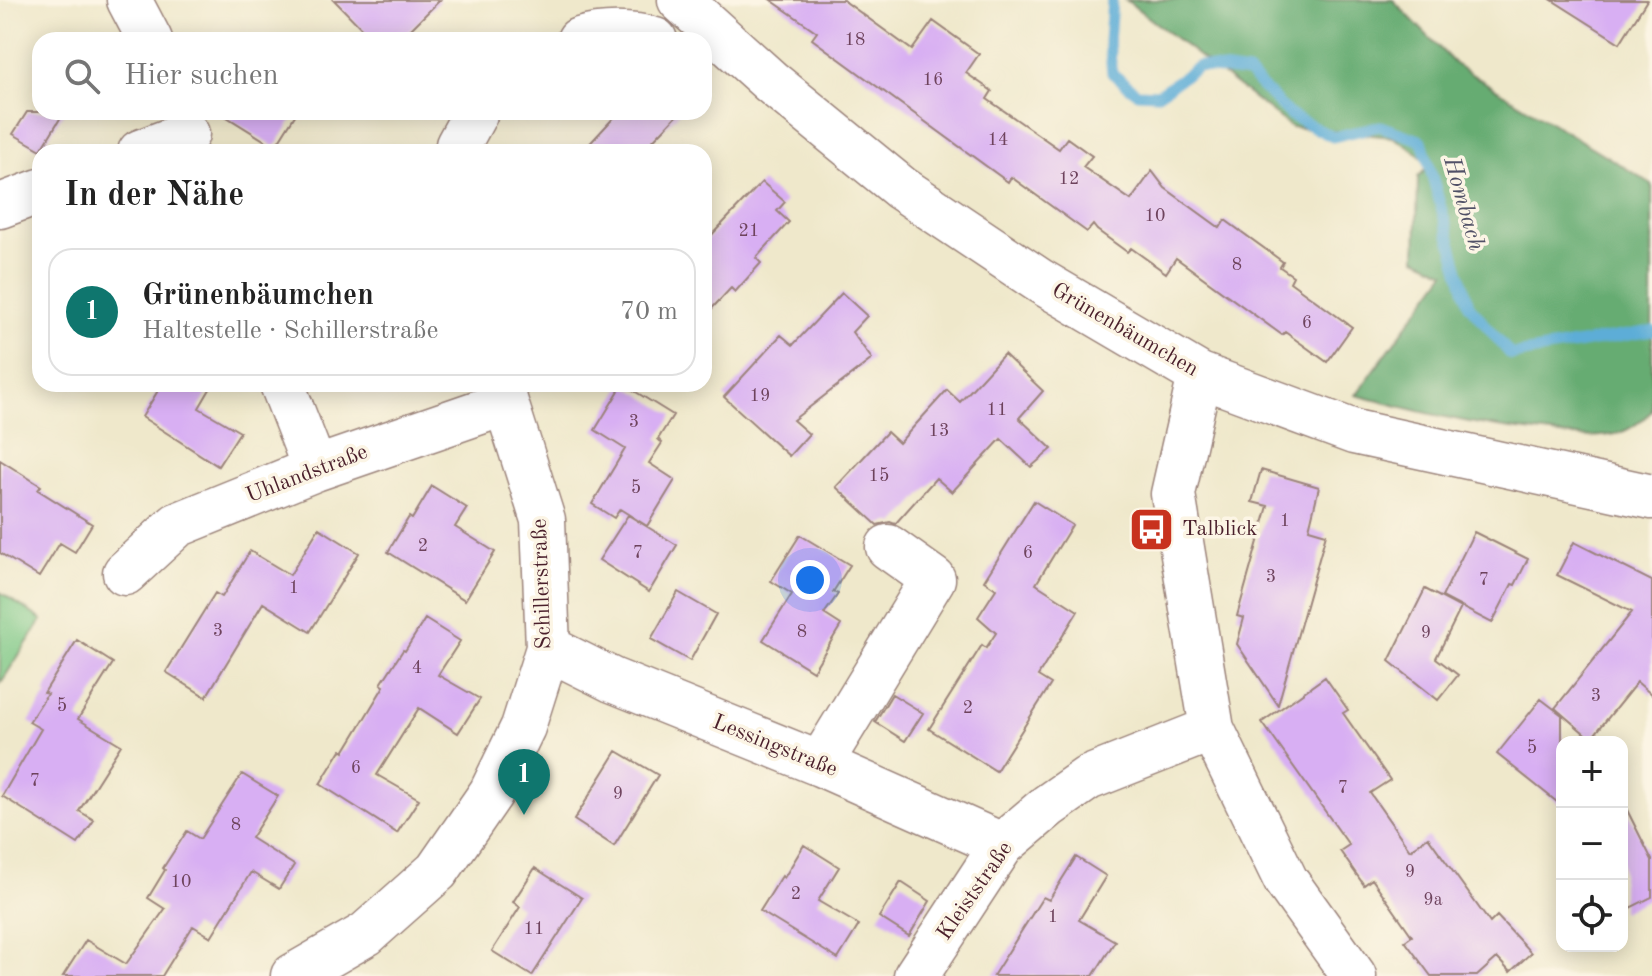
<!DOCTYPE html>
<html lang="de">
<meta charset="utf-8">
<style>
:root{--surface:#fff;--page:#f2f2f2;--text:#222;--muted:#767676;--line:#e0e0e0;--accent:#0f766e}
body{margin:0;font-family:"Old Standard TT",serif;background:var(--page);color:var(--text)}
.controls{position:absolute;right:24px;bottom:24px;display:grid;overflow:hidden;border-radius:16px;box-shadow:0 4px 20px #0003}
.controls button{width:72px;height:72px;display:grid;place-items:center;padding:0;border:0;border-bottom:2px solid var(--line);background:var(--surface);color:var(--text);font:40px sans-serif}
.you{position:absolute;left:810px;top:580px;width:28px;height:28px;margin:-20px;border:6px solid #fff;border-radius:50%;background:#1a73e8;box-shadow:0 0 0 12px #1a73e833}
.badge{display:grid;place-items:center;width:52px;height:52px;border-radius:50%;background:var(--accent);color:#fff;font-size:26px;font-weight:700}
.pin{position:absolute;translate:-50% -66px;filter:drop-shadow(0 2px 4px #0008)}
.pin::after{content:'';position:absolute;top:42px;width:28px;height:24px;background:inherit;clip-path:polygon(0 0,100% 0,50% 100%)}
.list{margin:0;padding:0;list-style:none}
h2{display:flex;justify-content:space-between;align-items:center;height:104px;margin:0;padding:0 32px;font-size:34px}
h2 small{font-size:26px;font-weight:400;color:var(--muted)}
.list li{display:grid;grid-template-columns:52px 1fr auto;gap:24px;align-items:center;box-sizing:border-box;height:128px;margin:0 16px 16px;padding:0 16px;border:2px solid var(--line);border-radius:24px}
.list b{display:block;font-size:30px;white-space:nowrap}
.list p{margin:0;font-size:26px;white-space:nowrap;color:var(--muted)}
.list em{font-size:26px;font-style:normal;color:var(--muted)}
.icon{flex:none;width:44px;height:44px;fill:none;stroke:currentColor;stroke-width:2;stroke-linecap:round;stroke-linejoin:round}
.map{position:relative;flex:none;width:1652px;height:976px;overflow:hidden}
.search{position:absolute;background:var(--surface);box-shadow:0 4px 20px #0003;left:32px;top:32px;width:680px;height:88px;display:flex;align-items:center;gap:20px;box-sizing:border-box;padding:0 28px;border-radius:24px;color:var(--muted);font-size:30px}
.panel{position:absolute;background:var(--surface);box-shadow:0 4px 20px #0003;left:32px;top:144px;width:680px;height:248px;border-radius:24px}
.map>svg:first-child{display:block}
.green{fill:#7dc785;stroke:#647358;stroke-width:2}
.forest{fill:#66ac72;stroke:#58664e;stroke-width:2}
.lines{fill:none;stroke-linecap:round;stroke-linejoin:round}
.stream{stroke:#5dadd7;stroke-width:11}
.building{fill:#d8aff3}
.minor-casing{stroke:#9c847b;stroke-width:47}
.minor{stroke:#fff;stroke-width:44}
.labels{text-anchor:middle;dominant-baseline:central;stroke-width:7;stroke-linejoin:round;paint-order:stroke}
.number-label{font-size:18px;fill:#6e435d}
.street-label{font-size:22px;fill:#4a1f2b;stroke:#fcf5e5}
.poi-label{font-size:22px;fill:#4a1f2b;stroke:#fcf5e5;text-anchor:start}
.water-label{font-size:24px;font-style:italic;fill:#515167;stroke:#fcf5e5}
</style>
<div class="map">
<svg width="1652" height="976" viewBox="0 0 1652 976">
<rect width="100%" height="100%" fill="#fcf5e5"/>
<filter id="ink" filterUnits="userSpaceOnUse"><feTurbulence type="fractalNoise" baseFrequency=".0125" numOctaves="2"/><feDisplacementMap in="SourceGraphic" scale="16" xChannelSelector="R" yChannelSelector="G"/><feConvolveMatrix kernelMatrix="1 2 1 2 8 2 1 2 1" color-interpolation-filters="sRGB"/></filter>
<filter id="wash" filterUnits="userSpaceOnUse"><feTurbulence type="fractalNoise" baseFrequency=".006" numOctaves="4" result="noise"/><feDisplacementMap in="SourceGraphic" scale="32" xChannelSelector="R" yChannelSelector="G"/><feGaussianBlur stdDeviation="1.8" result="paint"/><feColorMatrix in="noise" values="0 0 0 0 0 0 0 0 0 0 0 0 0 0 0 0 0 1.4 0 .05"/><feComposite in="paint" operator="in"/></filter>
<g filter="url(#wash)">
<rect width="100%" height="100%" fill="#efe8cb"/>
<!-- green -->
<path class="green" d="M0 592 42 620 0 684Z"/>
<!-- forest -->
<path class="forest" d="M1126 0H1393L1455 64 1652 184V411C1640 422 1627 433 1610 435 1586 439 1561 435 1537 432 1475 426 1416 411 1356 395L1446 272 1416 258 1418 177 1430 165 1413 150 1393 137 1291 127Z"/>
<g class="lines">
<!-- stream -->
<path class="stream" d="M1112 0 1109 42 1112 73 1137 93 1158 94 1199 66 1248 73 1290 115 1333 137 1380 126 1422 141 1469 305 1511 355 1652 331"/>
</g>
<g id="blocks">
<!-- building -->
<path class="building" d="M334 0H440L400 40H373Z
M771 0H843L912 50 933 21 979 54 966 73 992 91 987 99 1059 149 1067 138 1092 156 1083 167 1131 200 1152 171 1165 188 1220 228 1225 220 1283 262 1280 267 1293 276 1290 282 1352 327 1327 362 1285 332 1282 335 1176 258 1166 273 1131 248 1127 252 1097 230 1093 225 1087 232 1011 177 1008 182 812 39 817 32Z
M1552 0H1647L1620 43Z
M27 112H64L41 150 13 134Z
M219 112H297L275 147Z
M619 112H680L642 152H582Z
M762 182 785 202 777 211 789 222 756 258 761 263 735 292 731 288 704 317V243Z
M842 293 867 316 852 332 872 359 793 420 809 434 789 456 724 397 781 335 793 345Z
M1004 354 1043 391 1019 418 1052 449 1031 467 1001 439 952 492 936 478 895 524 890 522 877 525 836 487 887 432 899 443 947 390 960 402Z
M162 384H213L199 408 240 432 218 466 142 417Z
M623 384 673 415 658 439 662 443 649 463 675 480 647 526 620 509 614 518 592 504 625 449 595 430Z
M0 460 41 486 38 490 92 524 75 552 60 543 39 577 0 553Z
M1261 470 1319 487 1309 529 1326 534 1278 705 1237 644 1244 618 1237 616 1268 506 1252 502Z
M432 486 467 508 455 527 495 552 465 600 388 552 409 517 412 519Z
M1034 501 1072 525 1036 584 1078 611 1038 676 1051 684 996 771 929 729 982 645 986 648 996 633 978 617 996 589 984 581Z
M628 515 677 545 649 592 599 560Z
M319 528 359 553 310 632 263 603 206 697 166 672 215 593 222 597 250 551 290 575Z
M1474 532 1528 559 1515 585 1512 584 1492 623 1442 597Z
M800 535 850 565 833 592 838 594 824 614 841 625 813 671 763 640 792 594 771 581Z
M1574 542 1652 581V695L1637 682 1591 739 1555 708 1632 612 1557 575Z
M1425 589 1461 608 1436 658 1458 675 1438 700 1389 661Z
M678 592 716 614 690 661 651 639Z
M425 619 460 641 438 675 480 699 458 733 419 708 377 775 419 799 397 833 320 784 341 750 344 752 384 686 381 684 403 650 405 651Z
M77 640 113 663 78 719 121 745 79 811 94 820 78 844 2 796 41 729 29 722 47 694 44 693Z
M1325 677 1348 710 1343 713 1390 780 1370 793 1410 850 1428 837 1490 923 1497 916 1531 953 1510 972 1497 958 1477 976H1431L1405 941 1412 936 1389 903 1372 879 1364 885 1340 851 1349 845 1262 722Z
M892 694 923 713 905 741 875 722Z
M1541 699 1562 715V806L1497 754Z
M617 751 658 775 614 846 574 820Z
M242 774 278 796 251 838 294 865 279 889 251 872 211 937 193 926 162 976H63L86 940 126 964 165 909 148 898 165 870 163 868 187 831 200 839Z
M1622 800 1652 860V897L1622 912Z
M804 845 839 867 818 901 859 925 838 959 760 911 782 876 784 878Z
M1076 857 1106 876 1079 920 1115 941 1093 976H993L1043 897 1049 900Z
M535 868 582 898 532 976 492 951 520 907 513 902Z
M901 882 930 901 909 936 879 917Z"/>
</g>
</g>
<g filter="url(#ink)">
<use href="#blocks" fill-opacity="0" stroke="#9c847b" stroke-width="2"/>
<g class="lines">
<defs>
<path id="minor" d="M129 0 150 40
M680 0 771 82 901 188 1040 281 1200 375 1354 432 1652 497
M579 40C602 33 632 33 655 40
M140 152 187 134
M457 152 458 145 476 112
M0 206 40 191
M1200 375 1173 494 1212 729 1286 881 1354 976
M282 384 315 469
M125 573 177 525 315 469 506 403
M548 648 612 680 820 764 1002 845
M820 764 933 579 888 547
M293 976 366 934 437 871 491 793 523 727 548 648 543 520 500 384
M916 976 1002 845 1048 806 1088 778 1212 729"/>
</defs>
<!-- minor casing -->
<use href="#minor" class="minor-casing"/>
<!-- minor -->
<use href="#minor" class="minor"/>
</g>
</g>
<!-- icons -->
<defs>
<symbol id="bus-square" viewBox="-11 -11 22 22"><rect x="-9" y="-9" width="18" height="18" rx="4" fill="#c8321e" stroke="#fcf5e5"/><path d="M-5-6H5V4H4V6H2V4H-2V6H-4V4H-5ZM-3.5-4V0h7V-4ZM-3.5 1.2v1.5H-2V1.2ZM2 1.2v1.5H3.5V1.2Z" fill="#fff"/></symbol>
</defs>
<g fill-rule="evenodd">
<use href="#bus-square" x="1126" y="504" width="51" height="51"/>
</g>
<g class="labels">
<!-- number labels -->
<g class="number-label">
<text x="855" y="40">18</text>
<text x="933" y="80">16</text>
<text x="998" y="140">14</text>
<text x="1069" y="179">12</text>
<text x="1155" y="216">10</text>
<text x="749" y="231">21</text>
<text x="1237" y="265">8</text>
<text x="1307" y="323">6</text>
<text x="760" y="396">19</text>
<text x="997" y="410">11</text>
<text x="634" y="422">3</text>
<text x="939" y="431">13</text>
<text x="879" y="476">15</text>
<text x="636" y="488">5</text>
<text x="1285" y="521">1</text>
<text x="423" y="546">2</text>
<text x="638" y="553">7</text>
<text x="1028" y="553">6</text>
<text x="1271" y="577">3</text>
<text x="1484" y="580">7</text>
<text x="294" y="588">1</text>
<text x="218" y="631">3</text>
<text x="802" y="632">8</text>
<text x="1426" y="633">9</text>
<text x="417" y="668">4</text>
<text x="1596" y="696">3</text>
<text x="62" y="706">5</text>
<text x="968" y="708">2</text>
<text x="1532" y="748">5</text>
<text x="356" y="768">6</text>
<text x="35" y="781">7</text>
<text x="1343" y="788">7</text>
<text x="618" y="794">9</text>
<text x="236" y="825">8</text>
<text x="1410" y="872">9</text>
<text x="181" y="882">10</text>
<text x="796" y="894">2</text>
<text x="1433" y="900">9a</text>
<text x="1053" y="917">1</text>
<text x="534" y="929">11</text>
</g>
<!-- street labels -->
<g class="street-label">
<text transform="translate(1125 330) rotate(30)">Grünenbäumchen</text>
<text transform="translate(307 474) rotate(-21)">Uhlandstraße</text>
<text transform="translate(542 584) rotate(-92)">Schillerstraße</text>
<text transform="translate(775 746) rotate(22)">Lessingstraße</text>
<text transform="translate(975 891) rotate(-55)">Kleiststraße</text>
</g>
<!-- poi labels -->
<g class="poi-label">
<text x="1182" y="529">Talblick</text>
</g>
<!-- water labels -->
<g class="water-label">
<text transform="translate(1463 204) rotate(74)">Hombach</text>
</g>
</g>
</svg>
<div class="controls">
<button>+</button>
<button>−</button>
<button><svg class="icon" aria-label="locate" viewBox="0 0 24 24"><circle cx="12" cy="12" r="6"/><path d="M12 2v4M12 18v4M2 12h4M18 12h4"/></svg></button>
</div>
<div class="you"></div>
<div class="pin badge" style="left:524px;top:815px">1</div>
<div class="search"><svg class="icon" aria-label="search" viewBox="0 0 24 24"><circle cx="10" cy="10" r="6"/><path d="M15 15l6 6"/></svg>Hier suchen</div>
<section class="panel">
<h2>In der Nähe<small></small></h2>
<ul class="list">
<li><span class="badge">1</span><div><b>Grünenbäumchen</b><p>Haltestelle · Schillerstraße</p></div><em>70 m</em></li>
</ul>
</section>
</div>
